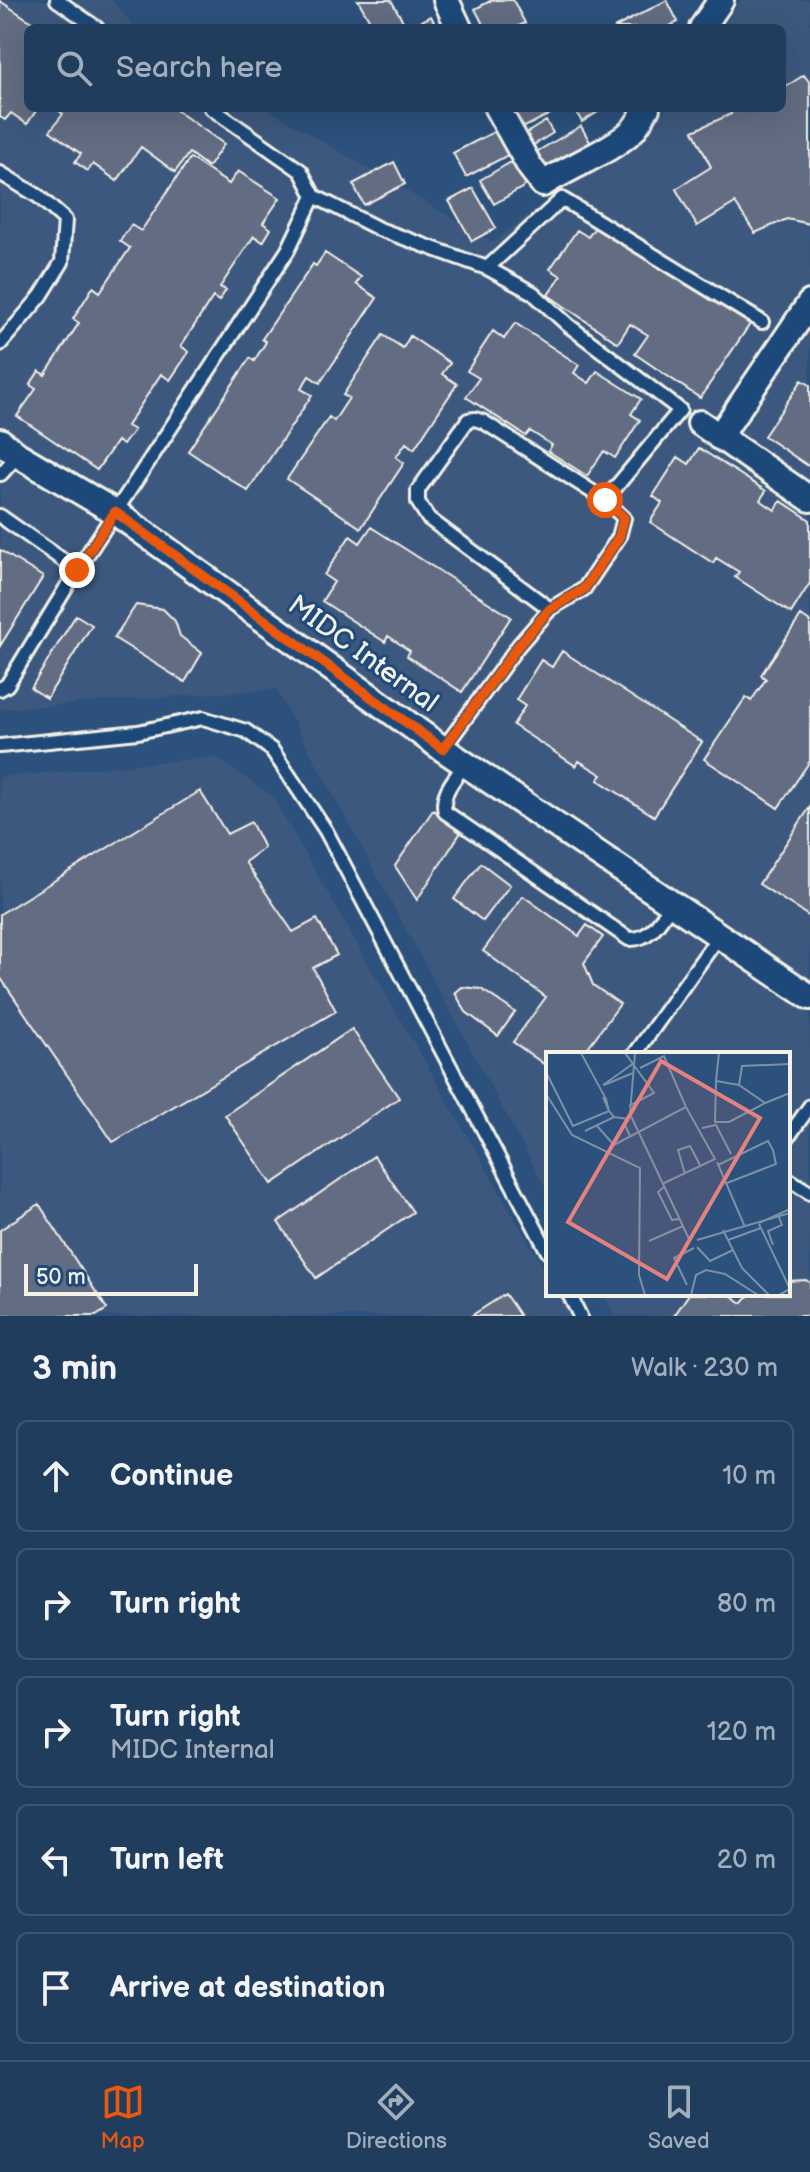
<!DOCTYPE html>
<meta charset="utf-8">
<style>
:root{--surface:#213d5d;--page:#294463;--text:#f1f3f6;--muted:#a2aebc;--line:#3e5672;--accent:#ea580c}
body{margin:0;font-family:"Balsamiq Sans",sans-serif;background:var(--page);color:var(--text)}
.scale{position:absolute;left:24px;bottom:20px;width:174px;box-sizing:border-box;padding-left:8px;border:4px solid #f4f1e8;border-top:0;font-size:22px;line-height:28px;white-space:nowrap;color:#f4f1e8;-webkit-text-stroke:6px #1f4a7a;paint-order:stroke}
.stop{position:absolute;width:24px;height:24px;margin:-18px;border:6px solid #ea580c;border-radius:50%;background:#fff}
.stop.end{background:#ea580c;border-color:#fff;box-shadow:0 2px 8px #0008}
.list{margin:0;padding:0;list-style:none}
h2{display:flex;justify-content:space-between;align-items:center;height:104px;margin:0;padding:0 32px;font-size:34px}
h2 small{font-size:26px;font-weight:400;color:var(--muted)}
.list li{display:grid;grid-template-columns:52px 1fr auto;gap:24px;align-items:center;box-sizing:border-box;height:112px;margin:0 16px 16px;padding:0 16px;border:2px solid var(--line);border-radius:12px}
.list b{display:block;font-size:30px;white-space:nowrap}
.list p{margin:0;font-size:26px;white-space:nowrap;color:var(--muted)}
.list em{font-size:26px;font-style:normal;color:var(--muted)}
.icon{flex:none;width:44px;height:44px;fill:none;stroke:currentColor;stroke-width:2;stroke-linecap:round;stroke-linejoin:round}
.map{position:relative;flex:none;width:810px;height:1316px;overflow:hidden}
.search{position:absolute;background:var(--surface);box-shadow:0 8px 32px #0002;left:24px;right:24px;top:24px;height:88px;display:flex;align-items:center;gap:20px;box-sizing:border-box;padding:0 28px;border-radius:12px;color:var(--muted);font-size:30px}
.sheet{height:744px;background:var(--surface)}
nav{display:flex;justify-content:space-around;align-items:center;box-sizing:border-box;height:112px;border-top:2px solid var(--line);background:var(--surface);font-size:22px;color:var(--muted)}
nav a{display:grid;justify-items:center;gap:4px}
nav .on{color:var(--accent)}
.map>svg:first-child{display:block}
.built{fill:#3c597e}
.building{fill:#626c82;stroke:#f4f1e8;stroke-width:2}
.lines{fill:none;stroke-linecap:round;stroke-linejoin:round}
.lane-casing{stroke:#f4f1e8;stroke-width:18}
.street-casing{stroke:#f4f1e8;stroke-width:30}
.lane{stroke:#1f4a7a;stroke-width:12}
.street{stroke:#1f4a7a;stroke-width:24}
.route{stroke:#ea580c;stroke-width:10}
.labels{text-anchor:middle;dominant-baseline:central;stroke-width:6;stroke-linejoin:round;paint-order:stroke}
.street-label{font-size:28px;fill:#f4f1e8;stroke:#1f4a7a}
.inset-road{fill:none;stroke:#7c91a7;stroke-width:2}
.view{fill:#e4827e;fill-opacity:0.15;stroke:#e4827e;stroke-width:4}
.inset-edge{fill:none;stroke:#f4f1e8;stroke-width:4}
</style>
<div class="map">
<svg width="810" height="1316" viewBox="0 0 810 1316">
<rect width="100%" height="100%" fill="#2c517c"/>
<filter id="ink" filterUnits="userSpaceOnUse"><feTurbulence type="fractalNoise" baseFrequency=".0125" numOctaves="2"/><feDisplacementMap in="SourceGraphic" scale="16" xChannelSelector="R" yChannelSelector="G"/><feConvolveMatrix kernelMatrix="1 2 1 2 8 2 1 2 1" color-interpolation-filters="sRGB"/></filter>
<g filter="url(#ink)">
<!-- built -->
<path class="built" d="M0 0H112L135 28H28V108H266L493 242 664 112 667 108H782V28H722L741 0H810V1316H615L603 1294H788V1054H548V1192L276 689 0 709Z
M215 757 272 796 548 1276V1294H558L571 1316H0V777Z"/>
<!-- building -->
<path class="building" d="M358 0H391L403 21 389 28H374Z
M492 0H513L525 23 515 28H485L475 9Z
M667 0 678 22 666 28H614Z
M0 1 41 28H28V108H38L27 124 11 113 5 120 0 117Z
M431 16 437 28H409Z
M804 75 810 83V224L787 219 755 233 735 203 697 226 676 189 711 167 693 131 731 114 733 108H782V89Z
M60 108H173L224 144 208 167 189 153 175 172 141 147 117 181 93 164 88 171 75 162 81 154 50 131 63 114 58 110Z
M515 108H547L550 114 513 133 503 115Z
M574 108H604L582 122Z
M546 121 553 133 527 149 520 137Z
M505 126 518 150 466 177 453 153Z
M581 126 591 144 547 170 536 152Z
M190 158 229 184 238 171 280 198 263 223 271 229 263 242 254 236 220 287 226 290 219 301 213 297 181 346 189 352 170 380 161 374 127 426 134 430 123 445 117 441 97 470 17 416 36 389 30 385 39 371 45 375 79 323 73 319 93 287 100 292 130 248 120 241 131 225 141 231Z
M518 158 532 182 494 204 480 180Z
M394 162 405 184 364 205 353 184Z
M473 188 496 228 472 241 449 201Z
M599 222 750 324 700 398 635 354 648 335 630 324 618 343 548 295 561 276 550 269 577 230 588 237Z
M325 253 361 277 356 284 377 298 320 383 309 376 301 389 312 395 248 491 188 451 250 358 254 361 266 342 262 339 313 264 316 266Z
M515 323 579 365 574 373 589 383 597 371 641 399 631 414 640 420 615 458 604 451 587 476 548 451 552 445 530 431 526 436 466 397 479 378 467 371 493 331 504 339Z
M383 335 403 348 410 336 450 363 442 374 457 384 414 449 406 443 396 457 404 463 361 528 287 479 329 417 334 421 349 398 343 395Z
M802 380 810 385V467L764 436Z
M699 448 766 491 760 500 775 510 781 501 810 520V583L791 613 735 577 739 572 716 558 713 563 650 522 662 503 653 496 678 457 689 464Z
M371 527 511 617 462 692 407 656 410 651 388 636 385 642 322 601 334 582 324 575 350 536 360 543Z
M0 550 43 577 0 646Z
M136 605 163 609 175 621 180 636 202 653 185 682 114 638Z
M76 615 92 625 47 698 31 688Z
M801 616 810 622V761L778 808 704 759 746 697 751 701 766 679 761 675Z
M562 651 702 742 654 816 598 780 602 775 579 761 576 766 513 725 525 706 516 700 541 660 552 667Z
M200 791 227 834 251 822 264 848 245 862 293 932 317 919 337 955 313 968 336 1011 113 1142 0 977V914Z
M810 807V917L759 884Z
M433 810 463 829 417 900 395 866Z
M481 863 510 885 483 921 454 899Z
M523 896 579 936 587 925 603 937 584 963 593 985 620 1004 583 1054H548V1067L513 1042 546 997 483 951Z
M462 987 481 989 515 1012 498 1036 466 1012 455 993Z
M352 1029 399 1098 272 1184 225 1115Z
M374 1156 413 1212 316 1278 278 1222Z
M39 1204 107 1309 96 1316H0V1230Z
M806 1280 810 1283V1316H674L689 1294H729L742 1303 750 1294H788V1281Z
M505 1294 520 1316H471Z"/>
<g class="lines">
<defs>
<path id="lane" d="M57 0 97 28
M0 173 38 196 65 220 62 262 41 296 0 344
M314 196 379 229 487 268 533 293 568 325 680 410 605 500 624 518 619 537 584 589 550 609 518 646 443 749
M487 268 562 199 762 322
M1 474 18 455
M0 516 77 570
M550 609 428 518 418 502V490L468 420 475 419 484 422 605 500
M0 689 7 685 77 570 288 250 314 196 301 171 211 108
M0 746 138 732 203 718 246 731 272 750 326 831 548 1252
M465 764C455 779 440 793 445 812L629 939C651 940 660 920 672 904
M635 1054 719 936
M788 1137 810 1106
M788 1179 810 1193
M569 1294 580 1316"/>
<path id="street" d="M446 0 459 28
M702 28 721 0
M497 108 530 167 543 184C569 167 613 150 633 130 638 124 643 115 647 108
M700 423 810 499
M719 437 810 303
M0 441 18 455 115 512 443 749 810 997"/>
</defs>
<!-- lane casing -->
<use href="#lane" class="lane-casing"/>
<!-- street casing -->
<use href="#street" class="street-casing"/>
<!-- lane -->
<use href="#lane" class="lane"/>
<!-- street -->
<use href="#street" class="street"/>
</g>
</g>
<g class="lines" filter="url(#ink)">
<!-- route -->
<path class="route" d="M77 570 115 512 443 749 518 646 550 609 584 589 619 537 624 518 605 500"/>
</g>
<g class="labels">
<!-- street labels -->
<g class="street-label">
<text transform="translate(363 654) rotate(36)">MIDC Internal</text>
</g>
</g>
<!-- overview -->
<g transform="translate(546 1052)">
<rect width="244" height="244" fill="#2c517c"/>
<path class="inset-road" d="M35 1 60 47 63 59 57 45M79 1 108 41 83 54M89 1 84 62 144 189M173 1 170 29 193 33 219 51 244 41M0 20 27 74 63 59 68 65M170 29 169 70H183L219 51M57 33 88 11M58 33 87 21M193 33 196 14 244 12M0 42 26 83 94 116 93 223 99 243M51 74 68 93 140 55 118 4 94 16M156 76 170 73 185 102M39 79 68 65 82 67 78 71 84 84M171 110 199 175M172 113 222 89 227 98 230 112 181 131M139 122 132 98 144 94 154 113M116 132 169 107 140 55M118 135 112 140 126 168 133 167M213 171 244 157M213 172 244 237 233 243M177 178 196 216 223 243M151 188 244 161M182 188 215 176M103 189 137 174M227 193 222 179 236 173 233 165M151 195 164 209 187 198M141 233 128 206 148 196M145 243 150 223 160 218 179 222 212 243"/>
<path class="view" d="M115 9 214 66 121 227 22 170Z"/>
<rect width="244" height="244" class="inset-edge"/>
</g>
</svg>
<div class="scale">50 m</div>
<div class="stop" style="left:605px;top:500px"></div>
<div class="stop end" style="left:77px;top:570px"></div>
<div class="search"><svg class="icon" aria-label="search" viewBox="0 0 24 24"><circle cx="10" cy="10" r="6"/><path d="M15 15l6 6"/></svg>Search here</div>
</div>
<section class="sheet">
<h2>3 min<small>Walk · 230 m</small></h2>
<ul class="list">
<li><svg class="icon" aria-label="ahead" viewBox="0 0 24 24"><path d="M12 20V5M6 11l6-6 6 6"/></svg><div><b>Continue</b></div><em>10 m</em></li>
<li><svg class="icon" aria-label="right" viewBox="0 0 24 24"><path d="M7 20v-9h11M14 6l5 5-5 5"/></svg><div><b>Turn right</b></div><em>80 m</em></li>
<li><svg class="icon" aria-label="right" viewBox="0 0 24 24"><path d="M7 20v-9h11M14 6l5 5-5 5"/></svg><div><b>Turn right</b><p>MIDC Internal</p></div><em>120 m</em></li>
<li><svg class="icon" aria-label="left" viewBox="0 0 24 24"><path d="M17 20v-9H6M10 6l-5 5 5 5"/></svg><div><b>Turn left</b></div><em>20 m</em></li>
<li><svg class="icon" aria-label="arrive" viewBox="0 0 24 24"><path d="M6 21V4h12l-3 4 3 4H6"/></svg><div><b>Arrive at destination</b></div></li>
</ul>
</section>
<nav>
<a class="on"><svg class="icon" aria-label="map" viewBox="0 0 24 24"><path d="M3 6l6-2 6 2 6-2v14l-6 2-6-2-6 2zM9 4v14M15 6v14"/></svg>Map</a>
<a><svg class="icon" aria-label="directions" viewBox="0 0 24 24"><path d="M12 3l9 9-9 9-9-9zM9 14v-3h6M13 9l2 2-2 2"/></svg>Directions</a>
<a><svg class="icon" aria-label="saved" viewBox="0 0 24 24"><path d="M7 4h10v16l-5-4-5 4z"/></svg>Saved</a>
</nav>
